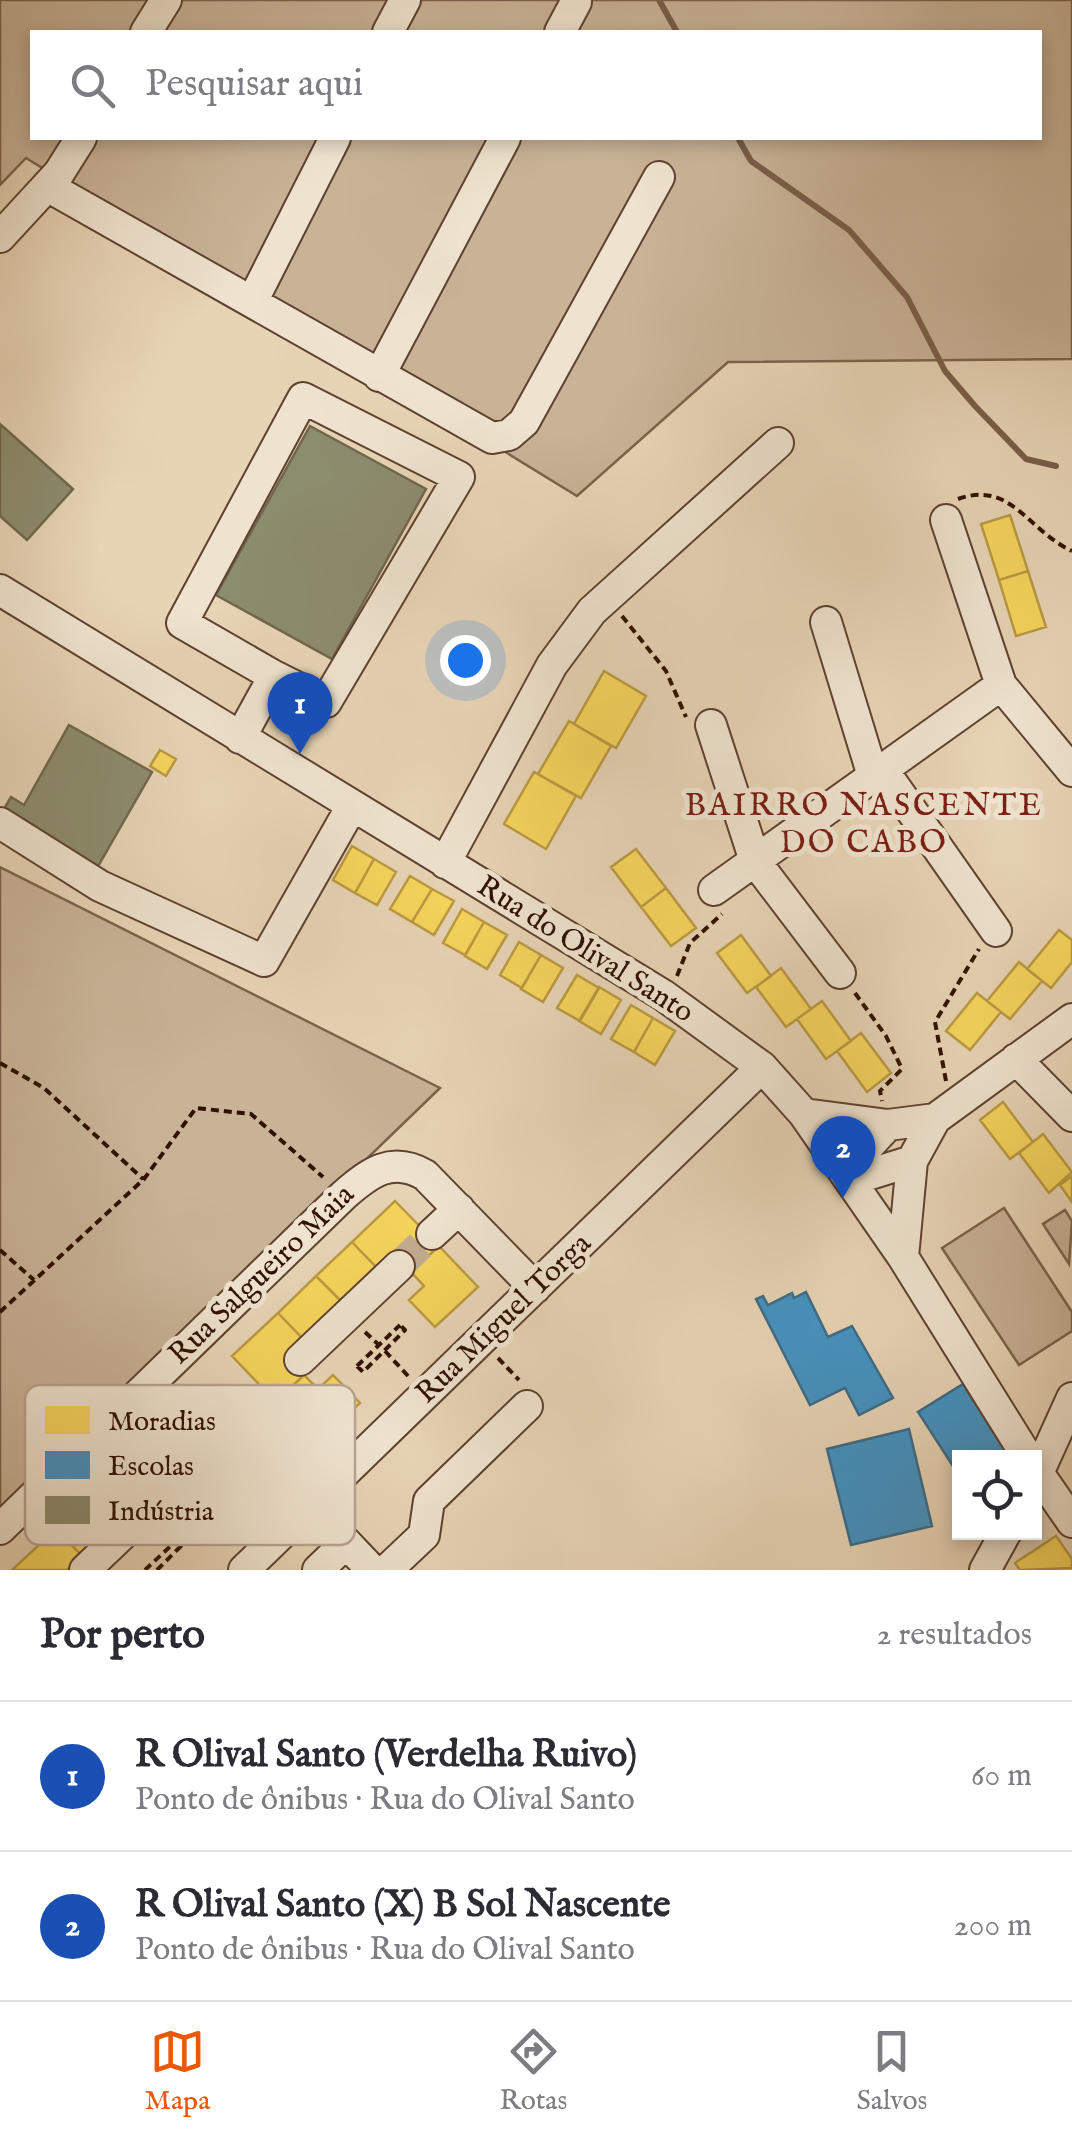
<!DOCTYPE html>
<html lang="pt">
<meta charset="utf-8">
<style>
:root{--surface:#fff;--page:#f7f7f7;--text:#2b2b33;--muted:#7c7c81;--line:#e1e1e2;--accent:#ea580c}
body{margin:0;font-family:"IM FELL English",serif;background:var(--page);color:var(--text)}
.controls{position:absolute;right:30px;bottom:30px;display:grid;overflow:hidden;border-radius:0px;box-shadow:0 5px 15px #0003}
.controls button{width:90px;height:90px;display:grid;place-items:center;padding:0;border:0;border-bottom:2px solid var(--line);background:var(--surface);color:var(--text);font:50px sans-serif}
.you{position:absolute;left:465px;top:660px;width:35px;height:35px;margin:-25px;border:8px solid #fff;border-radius:50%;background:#1a73e8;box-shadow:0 0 0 15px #1a73e833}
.badge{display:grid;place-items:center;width:65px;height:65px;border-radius:50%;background:var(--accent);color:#fff;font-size:32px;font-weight:700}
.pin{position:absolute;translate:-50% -82px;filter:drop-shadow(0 2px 5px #0008)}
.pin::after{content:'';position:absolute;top:52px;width:35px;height:30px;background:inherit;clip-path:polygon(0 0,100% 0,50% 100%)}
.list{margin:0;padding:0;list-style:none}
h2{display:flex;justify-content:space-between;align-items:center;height:130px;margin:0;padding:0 40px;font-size:42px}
h2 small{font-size:32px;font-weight:400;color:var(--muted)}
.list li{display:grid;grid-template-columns:65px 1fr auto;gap:30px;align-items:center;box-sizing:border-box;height:150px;padding:0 40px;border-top:2px solid var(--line)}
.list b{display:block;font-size:38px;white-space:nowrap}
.list p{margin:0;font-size:32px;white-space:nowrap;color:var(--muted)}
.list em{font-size:32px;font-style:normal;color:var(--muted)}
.icon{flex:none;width:55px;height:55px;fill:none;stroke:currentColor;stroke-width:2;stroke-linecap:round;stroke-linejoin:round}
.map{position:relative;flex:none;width:1072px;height:1570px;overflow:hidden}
.search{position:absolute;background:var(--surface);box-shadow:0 5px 15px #0003;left:30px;right:30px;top:30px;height:110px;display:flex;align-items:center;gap:25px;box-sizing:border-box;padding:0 35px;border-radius:0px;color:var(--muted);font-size:38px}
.sheet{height:430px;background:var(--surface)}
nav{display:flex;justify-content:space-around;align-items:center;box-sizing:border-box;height:140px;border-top:2px solid var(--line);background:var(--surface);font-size:28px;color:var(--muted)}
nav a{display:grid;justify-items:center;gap:5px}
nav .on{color:var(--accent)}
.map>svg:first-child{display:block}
.green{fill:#c8b397;stroke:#7c624d;stroke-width:2.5;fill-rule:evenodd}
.homes{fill:#f6d55c;stroke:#bb9a41;stroke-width:2.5}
.schools{fill:#4393c3;stroke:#3d6c89;stroke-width:2.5}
.industry{fill:#8c8c6e;stroke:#70674e;stroke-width:2.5}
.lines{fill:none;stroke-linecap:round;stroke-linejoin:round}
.stream{stroke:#795d49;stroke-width:6}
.minor-tunnel{stroke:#c2ad91;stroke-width:30;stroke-dasharray:30 15;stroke-linecap:butt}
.minor-casing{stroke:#5e4130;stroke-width:34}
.path{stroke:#301003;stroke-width:4;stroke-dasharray:8 5;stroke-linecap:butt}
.minor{stroke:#efe3cf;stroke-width:30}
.labels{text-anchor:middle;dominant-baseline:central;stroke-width:10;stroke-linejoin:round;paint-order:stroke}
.street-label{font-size:30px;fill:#301003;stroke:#efe3cf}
.neighbourhood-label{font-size:32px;letter-spacing:2.5px;fill:#7a1f14;stroke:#efe3cf}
.key{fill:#efe3cf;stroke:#b6a492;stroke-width:2.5}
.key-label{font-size:28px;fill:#301003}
</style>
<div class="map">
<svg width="1072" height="1570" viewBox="0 0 1072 1570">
<rect width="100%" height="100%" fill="#e7d4b5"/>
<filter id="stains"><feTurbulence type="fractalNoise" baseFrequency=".002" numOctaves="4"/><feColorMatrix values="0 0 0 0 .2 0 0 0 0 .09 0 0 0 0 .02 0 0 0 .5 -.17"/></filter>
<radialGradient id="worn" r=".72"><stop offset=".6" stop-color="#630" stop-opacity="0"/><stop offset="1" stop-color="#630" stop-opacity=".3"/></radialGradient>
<!-- green -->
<path class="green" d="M0 0H1072V359L728 362 577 496 26 158 0 185ZM32 32H1040V138H32Z
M0 867 440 1088 0 1513Z
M1004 1208 1072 1312V1331L1019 1365 942 1248Z
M1065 1210 1072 1221 1069 1264 1043 1224Z"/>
<!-- homes -->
<path class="homes" d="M1010 515 1028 571 999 580 981 524Z
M1028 571 1046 627 1016 636 999 580Z
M604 671 646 696 616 748 574 724Z
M569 721 611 746 581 798 538 774Z
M160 750 176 759 166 776 150 766Z
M534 772 576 796 546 849 504 824Z
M352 846 374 859 355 893 333 880Z
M636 849 666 888 641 907 611 867Z
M374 859 396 872 377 905 355 893Z
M410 876 432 889 412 922 390 909Z
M666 888 696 928 671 946 641 907Z
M432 889 454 901 434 935 412 922Z
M462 909 484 922 465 955 443 943Z
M484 922 507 935 487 969 465 956Z
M1059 930 1072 940V962L1051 988 1027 969Z
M741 935 771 976 747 993 717 953Z
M519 942 541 955 522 988 500 975Z
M541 955 563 968 543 1002 521 989Z
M1019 962 1042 981 1010 1019 987 1001Z
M781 968 811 1009 786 1027 756 987Z
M577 975 599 988 580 1021 557 1008Z
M599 987 621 1000 601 1034 579 1021Z
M977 993 1001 1012 970 1050 946 1031Z
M822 1001 851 1041 826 1059 797 1019Z
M631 1005 653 1018 634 1052 611 1039Z
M653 1018 675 1031 655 1065 634 1052Z
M861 1033 891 1073 867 1092 837 1051Z
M1003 1102 1033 1142 1010 1159 980 1120Z
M1043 1134 1072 1172 1049 1193 1019 1153Z
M1072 1176V1202L1060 1185Z
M395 1201 439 1246 411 1272 378 1269 352 1242Z
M352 1242 378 1269 343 1303 316 1276Z
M439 1246 478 1287 435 1327 409 1300 424 1286 411 1272Z
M316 1276 343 1303 304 1340 278 1313Z
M278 1313 304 1340 286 1357 304 1375 276 1402 232 1356Z
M304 1375 318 1389 333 1375 360 1403 317 1444 276 1402Z
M94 1492 120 1519 82 1556 56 1529Z
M56 1529 82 1556 67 1570H12Z
M1056 1536 1072 1559V1568L1020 1570 1015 1563Z"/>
<!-- schools -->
<path class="schools" d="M806 1292 828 1337 852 1326 893 1398 859 1415 845 1388 810 1405 756 1299 763 1296 768 1305 792 1293 794 1298Z
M963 1384 1010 1458H960V1477L918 1412Z
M909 1429 932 1526 851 1545 827 1449Z"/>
<!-- industry -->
<path class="industry" d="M0 424 73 489 27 540 0 516Z
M310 426 426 489 332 659 216 595Z
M69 725 152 772 97 868 1 814 11 797 24 805Z"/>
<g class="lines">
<!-- stream -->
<path class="stream" d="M659 0 677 32
M738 138 751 161 849 230 907 297 945 371 975 406 1026 459 1056 466"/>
<!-- minor-tunnel -->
<path class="minor-tunnel" d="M399 1266 432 1234"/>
<defs>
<path id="minor" d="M146 32 166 0
M388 32 405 0
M560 32 576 2
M47 186 492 438 509 435 524 422 659 177
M0 237 59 173 81 138
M252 302 335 138
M379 376 505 138
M946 520 1001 685 1072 771
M0 590 663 995 762 1067 804 1114 903 1257 1028 1458
M826 622 873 776
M711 725 755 861 840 973
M240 738 274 676 326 702 459 477 303 398 182 623 274 676
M883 770 996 931
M0 823 100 886 264 961 352 806
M445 863 552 665 592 611 778 443
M714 890 1001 685
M1016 1059 1072 1116
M804 1114 888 1125
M845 1171 888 1125 935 1119
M851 1180 912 1161
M432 1234 459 1209
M903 1257 912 1161 935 1119 1072 1019
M300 1360 399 1266
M1034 1467 1072 1522
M1034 1482 1072 1398
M311 1506 372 1570
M0 1529 344 1195C370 1172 392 1156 425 1175L535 1288
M85 1570 177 1482
M244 1570 762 1067
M318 1570 346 1543
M387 1570 424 1535 429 1501 527 1406
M985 1570 1006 1532"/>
</defs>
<!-- minor casing -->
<use href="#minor" class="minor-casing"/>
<!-- path -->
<path class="path" d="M958 499C1011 480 1027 530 1072 551
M622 616 666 671 686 717
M677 976 690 943 722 914
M855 993 886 1036 902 1069 880 1091 882 1101
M0 1063 44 1088 143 1179
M946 1081 935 1022 979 949
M0 1250 34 1280
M0 1312 144 1179 196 1108 251 1114 323 1177
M365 1332 379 1345
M385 1351 409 1377
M498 1358 519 1380
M357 1366 363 1372 405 1330 400 1325
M357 1366 400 1325
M145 1570 176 1541
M157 1570 181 1546 176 1541"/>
<!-- minor -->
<use href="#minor" class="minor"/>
</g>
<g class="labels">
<!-- street labels -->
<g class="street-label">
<text transform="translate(585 950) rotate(32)">Rua do Olival Santo</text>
<text transform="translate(262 1275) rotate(-44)">Rua Salgueiro Maia</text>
<text transform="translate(504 1319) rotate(-44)">Rua Miguel Torga</text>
</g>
<!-- neighbourhood labels -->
<g class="neighbourhood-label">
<text x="864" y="806">BAIRRO NASCENTE<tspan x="864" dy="37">DO CABO</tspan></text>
</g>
</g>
<!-- legend -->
<rect x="25" y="1385" width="330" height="160" rx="15" class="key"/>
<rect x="45" y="1406" width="45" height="28" fill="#f6d55c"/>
<rect x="45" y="1451" width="45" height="28" fill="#4393c3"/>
<rect x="45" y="1496" width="45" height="28" fill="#8c8c6e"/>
<g class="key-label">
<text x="108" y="1430">Moradias</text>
<text x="108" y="1475">Escolas</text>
<text x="108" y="1520">Indústria</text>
</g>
<rect width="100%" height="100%" filter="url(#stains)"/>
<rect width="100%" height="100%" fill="url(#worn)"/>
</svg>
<div class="controls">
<button><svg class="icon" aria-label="locate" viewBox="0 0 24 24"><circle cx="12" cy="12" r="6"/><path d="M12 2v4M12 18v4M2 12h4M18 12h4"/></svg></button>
</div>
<div class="you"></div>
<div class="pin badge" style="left:300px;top:754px;background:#1a4fb4">1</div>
<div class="pin badge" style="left:843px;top:1198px;background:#1a4fb4">2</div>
<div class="search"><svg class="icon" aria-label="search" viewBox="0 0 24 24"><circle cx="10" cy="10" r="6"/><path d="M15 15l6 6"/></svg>Pesquisar aqui</div>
</div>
<section class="sheet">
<h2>Por perto<small>2 resultados</small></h2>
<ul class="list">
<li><span class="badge" style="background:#1a4fb4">1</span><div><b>R Olival Santo (Verdelha Ruivo)</b><p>Ponto de ônibus · Rua do Olival Santo</p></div><em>60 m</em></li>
<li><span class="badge" style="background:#1a4fb4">2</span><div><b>R Olival Santo (X) B Sol Nascente</b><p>Ponto de ônibus · Rua do Olival Santo</p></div><em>200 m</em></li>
</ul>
</section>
<nav>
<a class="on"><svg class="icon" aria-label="map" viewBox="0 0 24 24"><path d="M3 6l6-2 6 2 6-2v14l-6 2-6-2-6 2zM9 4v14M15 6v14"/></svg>Mapa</a>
<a><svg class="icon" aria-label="directions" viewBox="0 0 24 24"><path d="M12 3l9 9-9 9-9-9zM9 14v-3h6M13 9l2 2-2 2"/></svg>Rotas</a>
<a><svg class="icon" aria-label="saved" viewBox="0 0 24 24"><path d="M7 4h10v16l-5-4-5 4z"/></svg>Salvos</a>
</nav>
